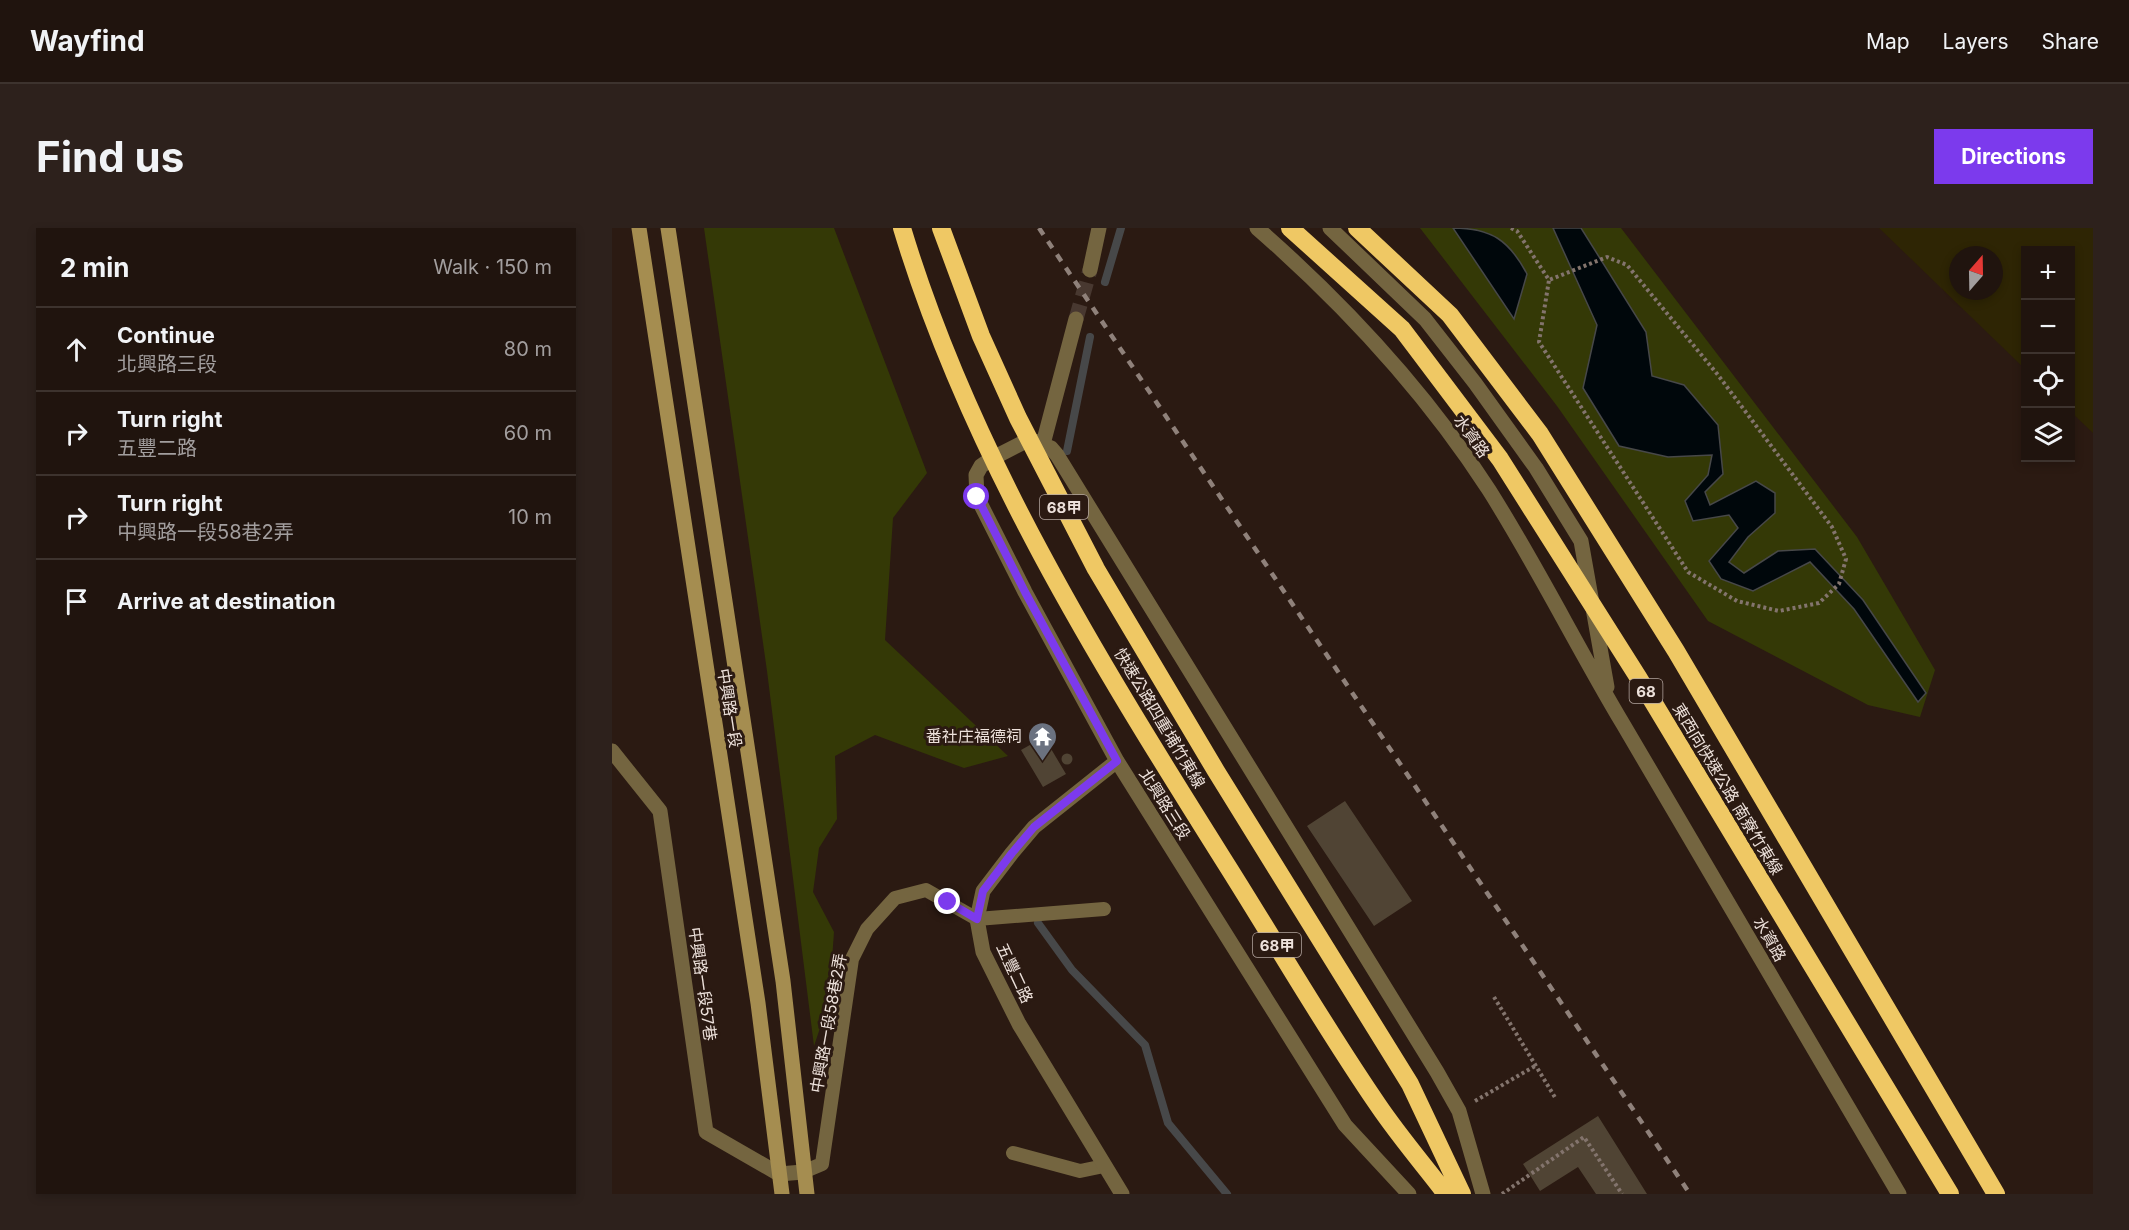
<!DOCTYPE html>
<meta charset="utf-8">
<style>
:root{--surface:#20140e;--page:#2d211c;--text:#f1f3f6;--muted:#a29e9e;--line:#3d332e;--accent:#7c3aed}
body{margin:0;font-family:Inter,"Noto Sans TC",sans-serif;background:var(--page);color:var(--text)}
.controls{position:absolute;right:18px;top:18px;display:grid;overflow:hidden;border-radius:0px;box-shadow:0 3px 9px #0003}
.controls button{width:54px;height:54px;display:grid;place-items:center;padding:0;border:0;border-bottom:2px solid var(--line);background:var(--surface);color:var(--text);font:30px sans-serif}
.compass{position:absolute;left:1337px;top:18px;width:54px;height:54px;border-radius:50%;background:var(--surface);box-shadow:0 3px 9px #0003;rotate:20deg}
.stop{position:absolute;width:18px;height:18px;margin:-14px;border:4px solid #7c3aed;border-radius:50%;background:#fff}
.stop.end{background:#7c3aed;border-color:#fff;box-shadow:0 2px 6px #0008}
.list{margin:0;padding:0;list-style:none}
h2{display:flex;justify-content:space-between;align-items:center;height:78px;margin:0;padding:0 24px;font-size:26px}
h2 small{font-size:20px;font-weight:400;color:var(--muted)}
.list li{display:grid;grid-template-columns:39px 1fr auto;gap:18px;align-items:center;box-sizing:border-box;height:84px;padding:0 24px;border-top:2px solid var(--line)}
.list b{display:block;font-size:22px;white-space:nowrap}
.list p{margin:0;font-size:20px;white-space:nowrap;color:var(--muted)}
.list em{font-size:20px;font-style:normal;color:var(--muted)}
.icon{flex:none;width:33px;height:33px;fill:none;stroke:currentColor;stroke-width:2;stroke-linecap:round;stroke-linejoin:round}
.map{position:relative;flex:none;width:1481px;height:966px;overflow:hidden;border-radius:0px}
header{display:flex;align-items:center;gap:36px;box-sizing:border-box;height:84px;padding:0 30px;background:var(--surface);border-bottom:2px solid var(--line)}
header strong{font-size:28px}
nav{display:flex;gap:33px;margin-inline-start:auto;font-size:21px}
.intro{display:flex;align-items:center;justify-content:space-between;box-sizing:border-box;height:144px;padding:0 36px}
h1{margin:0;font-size:42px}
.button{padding:15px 27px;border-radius:0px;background:var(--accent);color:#fff;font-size:21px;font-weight:700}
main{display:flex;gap:36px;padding:0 36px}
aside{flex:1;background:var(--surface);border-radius:0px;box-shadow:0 3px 9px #0003}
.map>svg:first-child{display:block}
.green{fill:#343906}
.sand{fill:#2e2504;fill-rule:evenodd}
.water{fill:#00070b;stroke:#474849;stroke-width:1.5}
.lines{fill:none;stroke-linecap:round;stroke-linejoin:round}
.stream{stroke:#474849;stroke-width:8}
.building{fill:#504434}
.street-tunnel{stroke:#483830;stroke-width:15;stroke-dasharray:15 8;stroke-linecap:butt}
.path{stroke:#83746d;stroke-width:4;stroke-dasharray:3 3;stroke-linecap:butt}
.lane{stroke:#746540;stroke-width:14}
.street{stroke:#746540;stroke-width:15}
.secondary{stroke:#a58d50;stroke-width:15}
.highway{stroke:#efc864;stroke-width:18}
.rail{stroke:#8f817a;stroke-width:4.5;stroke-dasharray:8 8;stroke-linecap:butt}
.route{stroke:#7c3aed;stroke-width:8}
.labels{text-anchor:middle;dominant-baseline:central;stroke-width:6;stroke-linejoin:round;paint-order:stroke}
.shield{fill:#2b1a12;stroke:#b3a59f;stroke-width:1.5}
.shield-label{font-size:15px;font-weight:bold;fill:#ede1db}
.street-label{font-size:16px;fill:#ede1db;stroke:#2b1a12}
.poi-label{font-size:16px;fill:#ede1db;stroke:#2b1a12;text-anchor:end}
</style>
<header>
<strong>Wayfind</strong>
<nav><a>Map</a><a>Layers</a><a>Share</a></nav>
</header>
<div class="intro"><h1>Find us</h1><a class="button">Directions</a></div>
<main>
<aside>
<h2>2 min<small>Walk · 150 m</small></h2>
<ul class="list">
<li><svg class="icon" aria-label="ahead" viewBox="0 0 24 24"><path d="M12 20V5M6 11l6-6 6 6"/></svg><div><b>Continue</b><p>北興路三段</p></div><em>80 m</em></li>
<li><svg class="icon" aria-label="right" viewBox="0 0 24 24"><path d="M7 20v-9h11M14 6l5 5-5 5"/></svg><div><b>Turn right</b><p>五豐二路</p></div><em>60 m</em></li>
<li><svg class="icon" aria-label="right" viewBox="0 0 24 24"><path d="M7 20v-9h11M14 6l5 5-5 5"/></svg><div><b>Turn right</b><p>中興路一段58巷2弄</p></div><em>10 m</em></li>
<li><svg class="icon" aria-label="arrive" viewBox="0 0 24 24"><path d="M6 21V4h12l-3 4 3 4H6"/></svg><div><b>Arrive at destination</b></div></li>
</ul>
</aside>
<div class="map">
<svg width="1481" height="966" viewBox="0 0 1481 966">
<rect width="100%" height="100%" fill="#2b1a12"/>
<!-- green -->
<path class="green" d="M92 0H222L315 245 281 290 273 412 396 528 352 540 263 507 223 528 225 591 207 620 201 664 222 704 217 773 202 818 155 443Z
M808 0H1009L1245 309 1323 442 1308 489 1256 477 1096 393 945 178Z"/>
<!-- sand -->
<path class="sand" d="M1267 0H1481V205L1459 184 1458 22H1414L1413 141ZM1346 27H1382V63H1346Z"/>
<!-- water -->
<path class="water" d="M841 0C879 0 897 12 915 46L902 91Z
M941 0H969L1034 104 1040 148 1072 157 1106 197 1111 246 1093 264 1098 277 1144 253 1163 265V285L1136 309 1117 334 1132 345 1166 323 1203 321 1251 372 1314 465 1306 474 1242 381 1198 334 1141 363 1109 351 1097 333 1126 300 1117 287 1081 293 1073 273 1096 247 1100 227 1056 229 1007 218 971 160 985 97Z"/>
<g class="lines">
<!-- stream -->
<path class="stream" d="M493 54 509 0
M455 223 478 109
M426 695 460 742 533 817 556 895 615 966"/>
</g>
<!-- building -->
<path class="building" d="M432 509 454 546 431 559 409 522Z
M449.5 531a5.5 5.5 0 1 1 11 0a5.5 5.5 0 1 1-11 0Z
M733 573 800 673 762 698 695 598Z
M986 888 1035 966H984L966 939 928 963 911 936Z"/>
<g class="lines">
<!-- street-tunnel -->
<path class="street-tunnel" d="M464 91 478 42"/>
<!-- path -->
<path class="path" d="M899 0 905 3 937 52 927 114 1076 344 1125 373 1167 383 1207 375 1227 356 1234 331 1220 299 1106 147 1015 37 995 29 937 52
M882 769 944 871
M863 873 923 838
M890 966 972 909 1010 966"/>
<!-- lane -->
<path class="lane" d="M401 925 468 943 492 938
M191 944 210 936 240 731 255 701 283 670 314 662 365 691 492 681"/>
<!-- street -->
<path class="street" d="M645 0C733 77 813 163 877 262 925 338 965 419 1011 496 1103 653 1195 809 1287 966
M718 0 813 91 863 155 924 240 969 313 995 459
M478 42 487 0
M431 216 464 91
M0 523 48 583 94 904 167 946 191 944
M505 533 422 599 400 625 371 663 365 691 371 724 407 796 510 966
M797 966 733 897 505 533 413 364 365 269 364 247 369 238 379 231 412 214 422 213 439 220 445 227 825 844 847 883 871 966"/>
<!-- secondary -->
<path class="secondary" d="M27 0 146 775 170 966
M56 0 171 753 195 966"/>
<!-- highway -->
<path class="highway" d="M290 0C358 226 486 432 611 631 663 713 711 797 766 877 787 908 811 936 834 966
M329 0 369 108 406 190 484 341 604 543 798 856 850 966
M678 0 790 101 888 231 1026 449 1338 966
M745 0 838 87 928 206 1064 423 1384 966"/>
<!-- rail -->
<path class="rail" d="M427 0 1078 966"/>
</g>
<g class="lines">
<!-- route -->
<path class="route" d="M336 674 365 691 371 663 400 625 422 599 505 533 413 364 365 269"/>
</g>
<!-- icons -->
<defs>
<symbol id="temple-pin" viewBox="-11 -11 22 30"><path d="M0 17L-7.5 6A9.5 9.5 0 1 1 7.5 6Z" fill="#6b7280" stroke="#2b1a12"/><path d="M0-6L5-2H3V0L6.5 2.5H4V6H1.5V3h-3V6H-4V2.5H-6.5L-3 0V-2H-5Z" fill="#fff"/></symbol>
</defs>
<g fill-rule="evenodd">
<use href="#temple-pin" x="414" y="492" width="33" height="45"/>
</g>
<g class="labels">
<!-- shield labels -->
<g class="shield">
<rect x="428" y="267" width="48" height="24" rx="4.5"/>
<rect x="1017.5" y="451" width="33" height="24" rx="4.5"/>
<rect x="641" y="705" width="48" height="24" rx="4.5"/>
</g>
<g class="shield-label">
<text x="452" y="279">68甲</text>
<text x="1034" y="463">68</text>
<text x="665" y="717">68甲</text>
</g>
<!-- street labels -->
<g class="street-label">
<text transform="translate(860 208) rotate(54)">水資路</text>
<text transform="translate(118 480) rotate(81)">中興路一段</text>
<text transform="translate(548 490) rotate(59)">快速公路四重埔竹東線</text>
<text transform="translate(1116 561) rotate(59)">東西向快速公路 南寮竹東線</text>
<text transform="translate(553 576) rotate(58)">北興路三段</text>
<text transform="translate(1158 711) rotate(60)">水資路</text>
<text transform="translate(403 745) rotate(65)">五豐二路</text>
<text transform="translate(91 756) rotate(82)">中興路一段57巷</text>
<text transform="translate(216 795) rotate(-80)">中興路一段58巷2弄</text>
</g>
<!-- poi labels -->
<g class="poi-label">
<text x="410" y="508">番社庄福德祠</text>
</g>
</g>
</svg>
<div class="controls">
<button>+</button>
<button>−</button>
<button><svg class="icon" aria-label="locate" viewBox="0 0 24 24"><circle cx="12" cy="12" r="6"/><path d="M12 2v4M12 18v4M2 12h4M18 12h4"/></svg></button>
<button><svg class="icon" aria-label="layers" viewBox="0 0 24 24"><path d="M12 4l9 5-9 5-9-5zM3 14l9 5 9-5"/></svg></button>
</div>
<svg class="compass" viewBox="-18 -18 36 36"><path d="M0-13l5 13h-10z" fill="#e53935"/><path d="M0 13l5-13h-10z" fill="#a29e9e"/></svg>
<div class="stop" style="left:365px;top:269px"></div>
<div class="stop end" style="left:336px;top:674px"></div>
</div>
</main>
